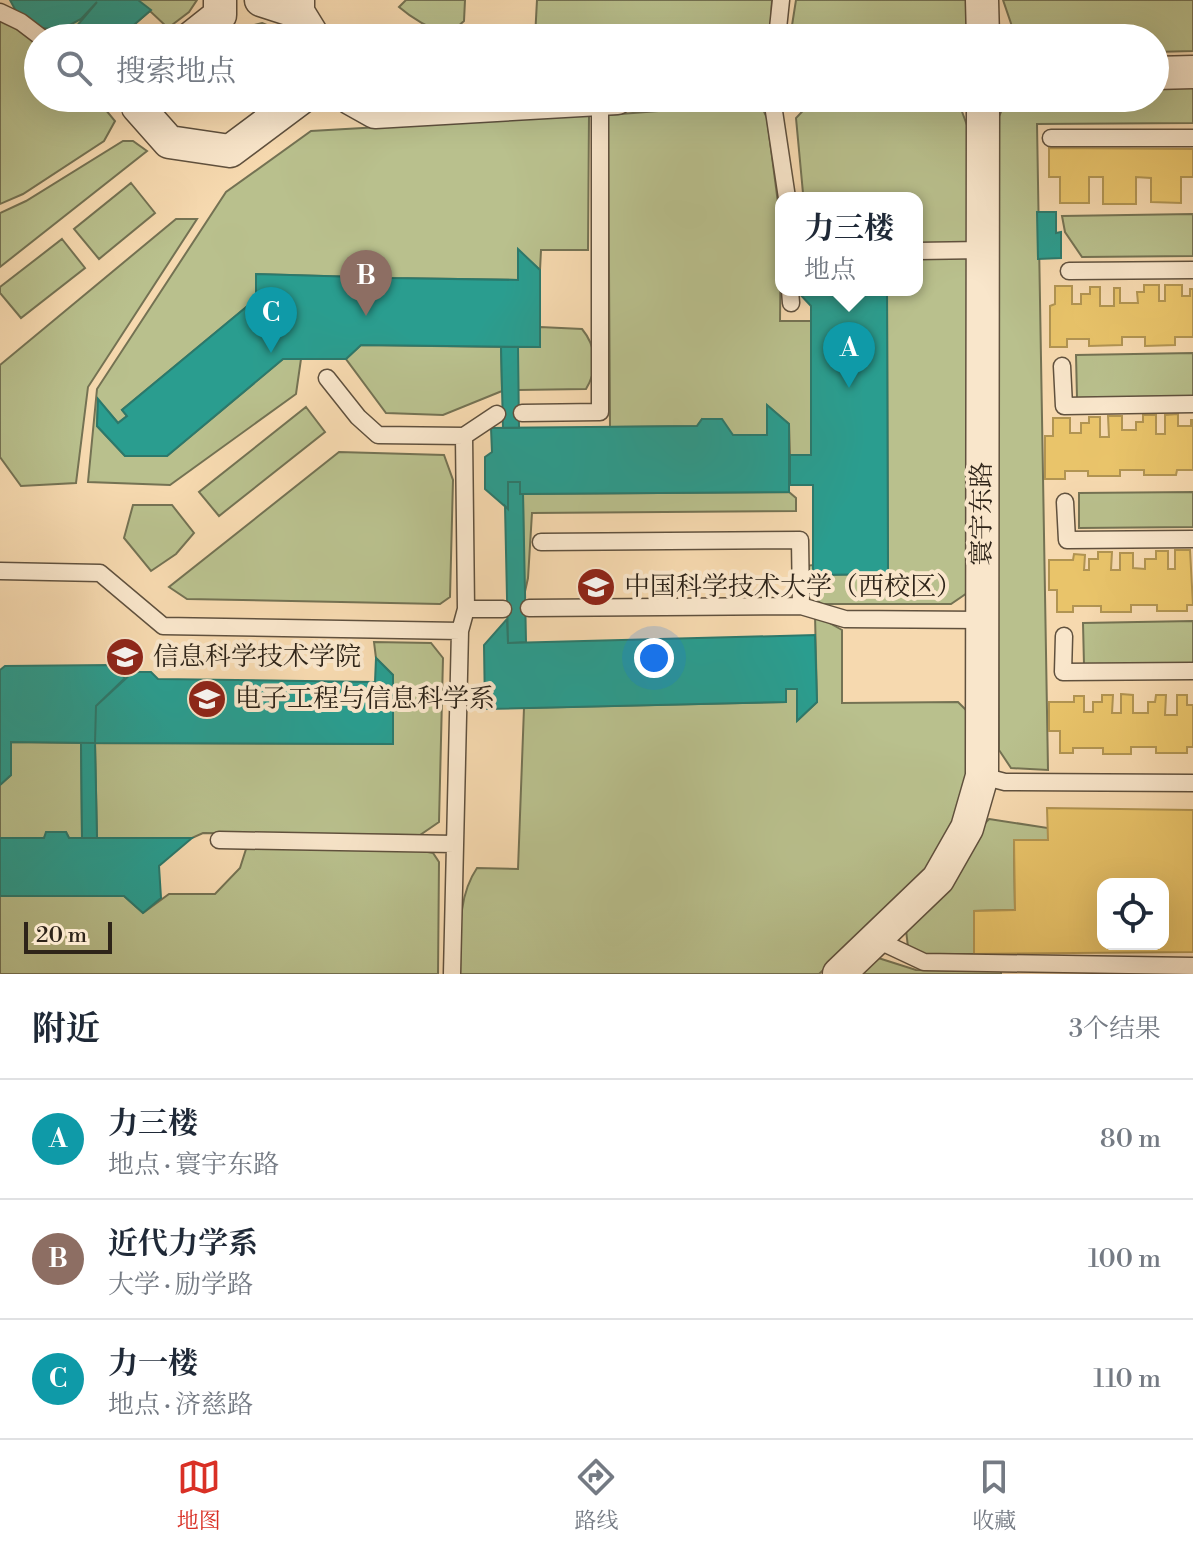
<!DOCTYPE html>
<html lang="zh">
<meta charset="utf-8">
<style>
:root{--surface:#fff;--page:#f6f6f7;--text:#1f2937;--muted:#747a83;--line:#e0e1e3;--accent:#d93025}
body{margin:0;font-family:"Libre Bodoni","Noto Serif SC",serif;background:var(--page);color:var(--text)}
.controls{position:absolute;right:24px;bottom:24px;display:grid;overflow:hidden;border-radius:16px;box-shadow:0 8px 32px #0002}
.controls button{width:72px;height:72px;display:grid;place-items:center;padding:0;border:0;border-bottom:2px solid var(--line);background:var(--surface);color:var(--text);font:40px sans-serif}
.scale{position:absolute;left:24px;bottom:20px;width:88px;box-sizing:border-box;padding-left:8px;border:4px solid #2e2419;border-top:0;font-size:22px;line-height:28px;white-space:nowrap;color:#2e2419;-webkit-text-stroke:6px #f9e6cb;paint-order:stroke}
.you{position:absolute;left:654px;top:658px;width:28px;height:28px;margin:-20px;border:6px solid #fff;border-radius:50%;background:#1a73e8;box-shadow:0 0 0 12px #1a73e833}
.badge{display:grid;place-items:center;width:52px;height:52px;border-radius:50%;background:var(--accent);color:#fff;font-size:26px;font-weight:700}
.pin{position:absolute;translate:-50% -66px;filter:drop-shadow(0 2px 4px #0008)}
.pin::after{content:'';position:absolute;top:42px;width:28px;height:24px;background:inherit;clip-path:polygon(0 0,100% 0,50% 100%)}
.popup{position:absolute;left:775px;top:192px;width:148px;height:104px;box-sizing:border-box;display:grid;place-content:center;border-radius:16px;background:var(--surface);filter:drop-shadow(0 2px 6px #0005);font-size:26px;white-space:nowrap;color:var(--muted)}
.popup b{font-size:30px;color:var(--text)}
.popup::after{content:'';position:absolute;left:50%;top:100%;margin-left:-16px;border:16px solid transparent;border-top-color:var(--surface)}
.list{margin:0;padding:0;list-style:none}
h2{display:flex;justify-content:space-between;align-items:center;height:104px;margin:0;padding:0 32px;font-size:34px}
h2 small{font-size:26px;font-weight:400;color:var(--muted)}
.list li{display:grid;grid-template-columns:52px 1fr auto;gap:24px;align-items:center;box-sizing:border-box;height:120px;padding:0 32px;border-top:2px solid var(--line)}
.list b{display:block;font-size:30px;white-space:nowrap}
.list p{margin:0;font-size:26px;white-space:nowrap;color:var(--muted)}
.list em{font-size:26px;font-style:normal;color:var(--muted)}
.icon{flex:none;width:44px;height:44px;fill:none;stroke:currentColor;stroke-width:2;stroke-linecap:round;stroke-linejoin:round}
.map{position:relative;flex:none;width:1193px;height:974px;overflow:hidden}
.search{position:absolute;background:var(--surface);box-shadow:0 8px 32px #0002;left:24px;right:24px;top:24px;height:88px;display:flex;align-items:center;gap:20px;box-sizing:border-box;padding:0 28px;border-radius:44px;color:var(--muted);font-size:30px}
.sheet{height:464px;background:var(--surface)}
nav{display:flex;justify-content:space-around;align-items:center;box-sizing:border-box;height:112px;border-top:2px solid var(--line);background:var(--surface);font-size:22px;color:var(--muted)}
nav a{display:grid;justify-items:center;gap:4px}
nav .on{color:var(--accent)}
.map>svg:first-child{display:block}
.green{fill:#b9c08d;stroke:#747253;stroke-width:2}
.homes{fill:#e9c46a;stroke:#b19452;stroke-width:2;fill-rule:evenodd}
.schools{fill:#2a9d8f;stroke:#2b796c;stroke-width:2}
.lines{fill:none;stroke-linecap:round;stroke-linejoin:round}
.lane-casing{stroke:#60513e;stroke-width:19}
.street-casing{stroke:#60513e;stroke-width:35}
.lane{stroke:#f9e6cb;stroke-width:16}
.street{stroke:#f9e6cb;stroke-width:32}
.labels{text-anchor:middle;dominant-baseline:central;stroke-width:8;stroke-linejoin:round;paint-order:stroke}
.street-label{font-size:26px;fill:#2e2419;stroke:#f9e6cb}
.poi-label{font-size:26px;fill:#2e2419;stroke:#f9e6cb;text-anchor:start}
</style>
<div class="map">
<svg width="1193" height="974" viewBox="0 0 1193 974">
<rect width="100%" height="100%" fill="#f6d9af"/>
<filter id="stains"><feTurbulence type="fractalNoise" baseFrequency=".0025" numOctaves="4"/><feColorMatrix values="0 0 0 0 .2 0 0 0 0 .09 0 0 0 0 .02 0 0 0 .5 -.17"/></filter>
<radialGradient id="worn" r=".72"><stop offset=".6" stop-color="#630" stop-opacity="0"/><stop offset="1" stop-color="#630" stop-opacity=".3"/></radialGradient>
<!-- green -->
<path class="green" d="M15 0H197L189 12 168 28 150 11 118 38H61C46 19 27 23 15 0Z
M406 0H465L464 21 448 35C429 28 414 20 399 7Z
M537 0H772L770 38H535Z
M796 0H971L967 37 790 38Z
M1003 0H1193V51L1155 52V38H1016Z
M0 19 38 42V98H96L115 121 104 141 23 194 0 204Z
M262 23 281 31 285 38H231L243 28Z
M1193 85V123L1037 124 1048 770 1011 768 999 750 996 123 1005 103 1016 98H1155V86Z
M829 98H957L972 139 970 591 951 604H822L806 592 797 567 813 565 814 575 888 574 887 290H917V198H807L803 193 796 118 814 99Z
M760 103 767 118 781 226 780 321H811V455H790L789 424 768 406 767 435H733L702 419 697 426 610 427 608 115Z
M589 115 588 250H541L540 270 518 250V280L390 278 383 271H364L358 277 257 274 256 299 122 410 127 416 118 423 98 400 97 426 125 456H167L283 359H301L296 394 170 485 88 482 97 389 226 192 311 131Z
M123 141H133L147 151 0 267V213L26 201Z
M131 183 155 213 99 259 74 229Z
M1193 214V256L1082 257 1065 232 1062 216Z
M176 219H197L88 387 76 483 21 486 0 457V365Z
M62 239 85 268 21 318 0 293V287Z
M540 327 582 329C597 347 598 369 586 389L518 390V347H540Z
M361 345 501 347 502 391 443 415 386 413 346 359Z
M1193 353V396L1077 398 1076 355Z
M306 407 325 432 219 516 199 492Z
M339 452 444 455 453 480 450 597 440 604 187 599 169 587Z
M789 492 796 498V511L532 513 528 578 524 596 523 494Z
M1193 492V527L1079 528V493Z
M133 505H172L194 533 176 554 151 571 124 538Z
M815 615 842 630V703L958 702 970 714 969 789 930 871 819 974H460C461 938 456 899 477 868L518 869 524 708 785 702 786 689H797L798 720 817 702Z
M1193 621V663L1084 665 1083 623Z
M374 642 431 643 443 658 439 822 420 835 203 833 192 838H97L95 743 393 744V675L376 658Z
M11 742 81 743 82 838H69L66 832H47L44 838H0V785L11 775Z
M989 819 1048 828V840L1014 841 1015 910 974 911V954H921L908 947 906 930 974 835Z
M247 846 413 849 433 853 439 862 438 974H0V896H124L143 913 169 894H215L240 868Z
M872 956 916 970 1001 971V974H853Z"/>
<!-- homes -->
<path class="homes" d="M1049 148 1193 149V177H1181V203L1151 202V178L1136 177V204H1103V177H1089V203H1060V177H1049Z
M1144 285H1159V301H1165V285H1182V296H1190V289H1193V337H1175V345L1145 346V337H1122V345L1089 346V339H1067V347H1050V306L1055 304V286H1072V304H1081V294H1090V287H1100V306H1114V288H1120V303H1138L1137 292H1144Z
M1178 414V426H1191V420H1193V470H1177L1176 475H1144V470H1120V476H1088V471H1065V479H1045V436H1053V418H1070V433H1081V423H1089V417H1100V437H1109L1108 416H1122V430H1136V422H1143V415H1156V434H1165V415Z
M1175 550H1190L1193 605H1187V611H1157V605H1131V612H1101V606H1073V612H1057V590H1049V560H1073L1074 554 1085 555 1084 570H1089V559H1098V552H1112L1111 570H1120V553H1133V568L1145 569V559H1156V551H1168V569H1175Z
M1121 694 1133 695V713H1148V702H1155L1156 695H1166L1165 715H1177V695H1187V705H1193V747H1187V753H1156V747H1131V754H1103V748H1073V753H1060V731H1049V702H1074V696H1084V712H1093V702H1102V695H1113L1112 713H1121Z
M1047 808 1193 810V952L974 954V911L1015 910 1014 840H1048ZM1103 884H1163V944H1103Z"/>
<!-- schools -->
<path class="schools" d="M10 0H138L151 10 119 38H88L76 27 97 2 81 19 68 26 54 29 40 28 17 13Z
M1037 212H1056V233L1061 232V258L1038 259Z
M518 249 540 270V347L361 345 346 359H283L167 456H125L97 426 98 399 118 423 127 416 122 410 256 299V274L358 277 364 271H383L390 278 518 280Z
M796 290H887L888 574 813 575V485H790V455H811V306Z
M501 347H518L519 428H503Z
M767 405 789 424V492L520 494V482H508V509L485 489V457L492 452 491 428 697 426 702 419H722L733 435H767Z
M508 482H520V494H523L526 642 508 643 505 506 508 509Z
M507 619 508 643 815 635 817 702 797 721V689H786V702L485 709 484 645Z
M376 658 393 675V744L95 743 96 706 133 672H151L158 679 375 682Z
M111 665 125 678 96 706 95 743 11 742V775L0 785V670L5 666Z
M81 743H95L97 838H82Z
M46 832H66L69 838H192L159 866 161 898 143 913 124 896H0V838H44Z"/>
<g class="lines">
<defs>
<path id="lane" d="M0 12 21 22 42 38
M777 38 781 0
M772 98 787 198
M1051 138H1193
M917 251 983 250
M1069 271 1193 270
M790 290 791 303
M1062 366 1064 406 1193 404
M327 378 358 417 378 435 464 436 466 609 460 631 452 974
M522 413 600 412V99
M464 436 497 414
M1065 502 1067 540 1193 539
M541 542 800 540 801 606
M0 571 100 573 163 626 460 631
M529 608 801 606 845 619 982 620
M466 609H503
M1064 636 1063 672 1193 671
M982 776 1005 782 1193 783
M219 840 454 844
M875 939 924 962 1193 966"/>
<path id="street" d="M261 0 298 12
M298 0V12L314 38
M982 0 983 38
M191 38 220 15V0
M1155 73 1193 72
M142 98 138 107 169 142 230 151 301 98
M350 98 375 112 617 98
M839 974 938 879 967 828 982 776 983 98"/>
</defs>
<!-- lane casing -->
<use href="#lane" class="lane-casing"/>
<!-- street casing -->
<use href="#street" class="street-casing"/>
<!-- lane -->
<use href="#lane" class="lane"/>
<!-- street -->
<use href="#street" class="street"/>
</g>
<!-- icons -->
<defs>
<symbol id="university-disc" viewBox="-11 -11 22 22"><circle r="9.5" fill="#8f2418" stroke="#f9e6cb"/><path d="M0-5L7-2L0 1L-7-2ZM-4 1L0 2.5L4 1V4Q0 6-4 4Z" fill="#fff"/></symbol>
</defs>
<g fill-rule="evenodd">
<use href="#university-disc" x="574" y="565" width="44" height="44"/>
<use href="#university-disc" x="103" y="635" width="44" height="44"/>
<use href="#university-disc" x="185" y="677" width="44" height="44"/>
</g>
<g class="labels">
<!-- street labels -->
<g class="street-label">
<text transform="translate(982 514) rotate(-90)">寰宇东路</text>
</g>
<!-- poi labels -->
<g class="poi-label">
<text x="624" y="587">中国科学技术大学（西校区）</text>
<text x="153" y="657">信息科学技术学院</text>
<text x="235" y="699">电子工程与信息科学系</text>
</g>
</g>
<rect width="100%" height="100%" filter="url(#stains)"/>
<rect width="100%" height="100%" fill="url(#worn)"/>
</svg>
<div class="controls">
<button><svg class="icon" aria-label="locate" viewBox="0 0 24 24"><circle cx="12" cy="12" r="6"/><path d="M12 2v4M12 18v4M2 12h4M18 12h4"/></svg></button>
</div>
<div class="scale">20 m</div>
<div class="you"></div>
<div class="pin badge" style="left:849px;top:388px;background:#0f9aa8">A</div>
<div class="popup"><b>力三楼</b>地点</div>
<div class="pin badge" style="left:366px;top:316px;background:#8d6e63">B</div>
<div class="pin badge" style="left:271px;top:353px;background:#0f9aa8">C</div>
<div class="search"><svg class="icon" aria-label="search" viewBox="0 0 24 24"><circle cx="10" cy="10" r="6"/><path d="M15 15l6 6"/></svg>搜索地点</div>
</div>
<section class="sheet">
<h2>附近<small>3个结果</small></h2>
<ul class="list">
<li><span class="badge" style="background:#0f9aa8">A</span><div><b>力三楼</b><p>地点 · 寰宇东路</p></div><em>80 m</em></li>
<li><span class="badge" style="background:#8d6e63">B</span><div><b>近代力学系</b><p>大学 · 励学路</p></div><em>100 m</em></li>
<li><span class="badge" style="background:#0f9aa8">C</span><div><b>力一楼</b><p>地点 · 济慈路</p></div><em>110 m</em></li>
</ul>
</section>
<nav>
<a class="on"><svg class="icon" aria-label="map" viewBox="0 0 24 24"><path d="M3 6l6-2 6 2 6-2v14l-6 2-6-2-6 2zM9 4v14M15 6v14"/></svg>地图</a>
<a><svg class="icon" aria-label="directions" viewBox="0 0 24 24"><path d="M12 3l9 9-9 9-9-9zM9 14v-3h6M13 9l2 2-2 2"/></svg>路线</a>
<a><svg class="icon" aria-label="saved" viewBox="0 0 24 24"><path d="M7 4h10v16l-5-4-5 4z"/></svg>收藏</a>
</nav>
